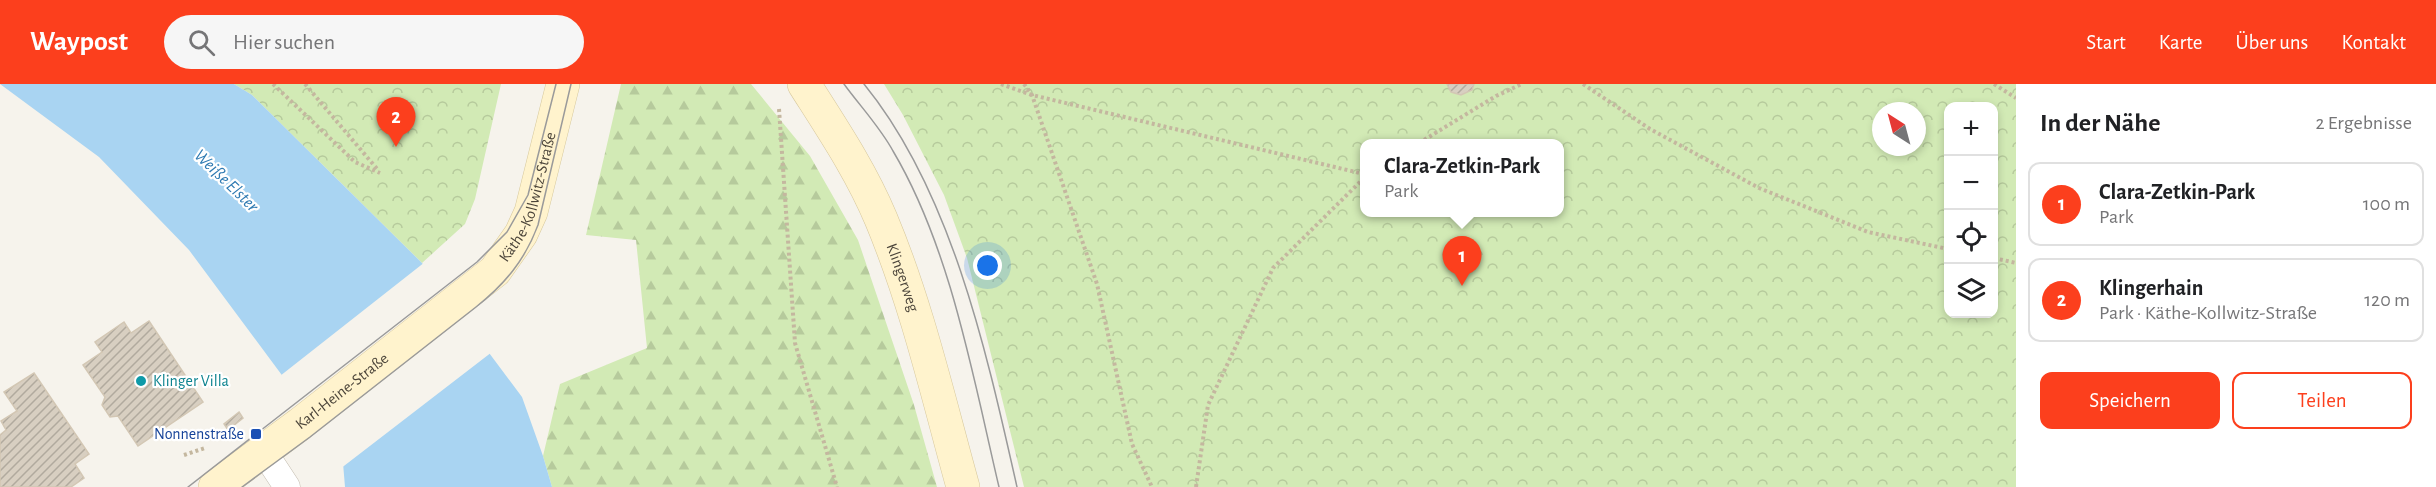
<!DOCTYPE html>
<html lang="de">
<meta charset="utf-8">
<style>
:root{--surface:#fff;--page:#f6f6f6;--text:#202124;--muted:#757577;--line:#e0e0e0;--accent:#fc3f1d}
body{margin:0;font-family:"Alegreya Sans",sans-serif;background:var(--page);color:var(--text)}
.controls{position:absolute;right:18px;top:18px;display:grid;overflow:hidden;border-radius:12px;box-shadow:0 3px 9px #0003}
.controls button{width:54px;height:54px;display:grid;place-items:center;padding:0;border:0;border-bottom:2px solid var(--line);background:var(--surface);color:var(--text);font:30px sans-serif}
.compass{position:absolute;left:1872px;top:18px;width:54px;height:54px;border-radius:50%;background:var(--surface);box-shadow:0 3px 9px #0003;rotate:324deg}
.you{position:absolute;left:988px;top:182px;width:21px;height:21px;margin:-15px;border:4px solid #fff;border-radius:50%;background:#1a73e8;box-shadow:0 0 0 9px #1a73e833}
.badge{display:grid;place-items:center;width:39px;height:39px;border-radius:50%;background:var(--accent);color:#fff;font-size:20px;font-weight:700}
.pin{position:absolute;translate:-50% -50px;filter:drop-shadow(0 2px 3px #0008)}
.pin::after{content:'';position:absolute;top:32px;width:21px;height:18px;background:inherit;clip-path:polygon(0 0,100% 0,50% 100%)}
.popup{position:absolute;left:1360px;top:55px;width:204px;height:78px;box-sizing:border-box;display:grid;place-content:center;border-radius:12px;background:var(--surface);filter:drop-shadow(0 2px 4px #0005);font-size:20px;white-space:nowrap;color:var(--muted)}
.popup b{font-size:22px;color:var(--text)}
.popup::after{content:'';position:absolute;left:50%;top:100%;margin-left:-12px;border:12px solid transparent;border-top-color:var(--surface)}
.list{margin:0;padding:0;list-style:none}
h2{display:flex;justify-content:space-between;align-items:center;height:78px;margin:0;padding:0 24px;font-size:26px}
h2 small{font-size:20px;font-weight:400;color:var(--muted)}
.list li{display:grid;grid-template-columns:39px 1fr auto;gap:18px;align-items:center;box-sizing:border-box;height:84px;margin:0 12px 12px;padding:0 12px;border:2px solid var(--line);border-radius:12px}
.list b{display:block;font-size:22px;white-space:nowrap}
.list p{margin:0;font-size:20px;white-space:nowrap;color:var(--muted)}
.list em{font-size:20px;font-style:normal;color:var(--muted)}
.actions{display:flex;gap:12px;padding:18px 24px}
.actions a{flex:1;padding:14px 0;border:2px solid var(--accent);border-radius:12px;text-align:center;font-size:21px;color:var(--accent)}
.actions .main{background:var(--accent);color:#fff}
.icon{flex:none;width:33px;height:33px;fill:none;stroke:currentColor;stroke-width:2;stroke-linecap:round;stroke-linejoin:round}
.map{position:relative;flex:none;width:2016px;height:403px;overflow:hidden}
header{display:flex;align-items:center;gap:36px;box-sizing:border-box;height:84px;padding:0 30px;background:var(--accent);color:#fff}
header strong{font-size:28px}
nav{display:flex;gap:33px;margin-inline-start:auto;font-size:21px}
.search{width:420px;height:54px;background:var(--page);display:flex;align-items:center;gap:15px;box-sizing:border-box;padding:0 21px;border-radius:33px;color:var(--muted);font-size:22px}
main{display:flex}
aside{flex:1;background:var(--surface)}
.map>svg:first-child{display:block}
.forest{fill:url(#forest-firs)}
.park{fill:url(#park-crowns);fill-rule:evenodd}
.water{fill:#a9d4f2}
.pier{fill:#f6f3ec}
.building{fill:url(#building-hatch);stroke:#d3c7b4;stroke-width:1.5}
.lines{fill:none;stroke-linecap:round;stroke-linejoin:round}
.minor-casing{stroke:#c2bbae;stroke-width:27}
.secondary-casing{stroke:#d6c79b;stroke-width:34}
.path{stroke:#c4b79f;stroke-width:4;stroke-dasharray:3 3;stroke-linecap:butt}
.minor{stroke:#fff;stroke-width:26}
.secondary{stroke:#fff3cd;stroke-width:33}
.tram{stroke:#9a9a9a;stroke-width:1.5}
.culture-dot{fill:#0f9aa8;stroke:#fff;stroke-width:2}
.transit-dot{fill:#1a4fb4;stroke:#fff;stroke-width:2}
.labels{text-anchor:middle;dominant-baseline:central;stroke-width:4.5;stroke-linejoin:round;paint-order:stroke}
.street-label{font-size:16px;fill:#4b4439;stroke:#fff}
.culture-label{font-size:16px;fill:#0d838f;stroke:#fff;text-anchor:start}
.transit-label{font-size:16px;fill:#164399;stroke:#fff;text-anchor:end}
.water-label{font-size:18px;font-style:italic;fill:#2e7ab2;stroke:#fff}
</style>
<header>
<strong>Waypost</strong>
<div class="search"><svg class="icon" aria-label="search" viewBox="0 0 24 24"><circle cx="10" cy="10" r="6"/><path d="M15 15l6 6"/></svg>Hier suchen</div>
<nav><a>Start</a><a>Karte</a><a>Über uns</a><a>Kontakt</a></nav>
</header>
<main>
<div class="map">
<svg width="2016" height="403" viewBox="0 0 2016 403">
<defs>
<pattern id="forest-firs" width="22" height="20" patternUnits="userSpaceOnUse" patternTransform="scale(1.5)"><rect width="22" height="20" fill="#d2eab5"/><path d="M5 1l3.5 6h-7zM16 11l3.5 6h-7z" fill="#b6ca9c"/></pattern>
<pattern id="park-crowns" width="20" height="18" patternUnits="userSpaceOnUse" patternTransform="scale(1.5)"><rect width="20" height="18" fill="#d2eab5"/><path d="M2 6a3 3 0 1 1 6 0M12 15a3 3 0 1 1 6 0" fill="none" stroke="#b6ca9c"/></pattern>
<pattern id="building-hatch" width="6" height="6" patternUnits="userSpaceOnUse" patternTransform="scale(1.5)"><rect width="6" height="6" fill="#d8cfc1"/><path d="M-1 1l2-2M0 6l6-6M5 7l2-2" fill="none" stroke="#b1aa9e"/></pattern>
</defs>
<rect width="100%" height="100%" fill="#f6f3ec"/>
<!-- forest -->
<path class="forest" d="M621 0H751L810 72 858 156 914 321 937 403H552L543 372 560 300 647 264 636 156 586 151Z"/>
<!-- park -->
<path class="park" d="M234 0H501L475 115 465 140 422 179 252 11Z
M884 0H2016V403H1024L967 174 944 111 903 31ZM1948 22H1994V230H1948ZM1881 27H1917V63H1881ZM1364 59H1559V128H1364Z"/>
<!-- water -->
<path class="water" d="M0 0H234L252 11 422 179 522 313 543 372 552 403H345L343 379 327 352 189 166 99 73Z"/>
<!-- pier -->
<path class="pier" d="M425 178 492 268 340 385V380L325 353 280 292Z"/>
<!-- building -->
<path class="building" d="M1447 0H1474L1472 6 1461 11 1451 8Z
M149 237 203 318 138 362 118 332 110 333 102 321 105 313 83 281 102 268 95 258 124 238 131 249Z
M34 289 89 370 75 380 84 394 71 403H0V351L6 346 1 337 17 327 4 308Z
M239 328 243 334 228 346 224 340Z"/>
<g class="lines">
<defs>
<path id="minor" d="M264 368 287 403"/>
<g id="secondary">
<path id="s1" d="M804 0C832 44 861 87 881 135 917 221 938 313 963 403"/>
<path id="s2" d="M215 403 300 340 495 187 521 150 531 128 563 0"/>
</g>
</defs>
<!-- minor casing -->
<use href="#minor" class="minor-casing"/>
<!-- secondary casing -->
<use href="#secondary" class="secondary-casing"/>
<!-- path -->
<path class="path" d="M273 0 355 78 380 89
M305 0 378 86
M1001 0 1032 11 1364 90
M1024 0 1032 11 1097 200 1132 360 1152 403
M1583 0 1650 45 1759 104 1868 148 1948 165
M1994 0 2016 14
M779 25 795 259 837 403
M1419 59 1496 12 1522 0
M1994 174 2016 179
M184 371 205 364
M1196 403 1208 321 1273 184 1364 94"/>
<!-- minor -->
<use href="#minor" class="minor"/>
<!-- secondary -->
<use href="#secondary" class="secondary"/>
<!-- tram -->
<path class="tram" d="M844 0C860 22 880 43 893 67 951 165 973 293 999 403
M864 0C952 108 987 270 1017 403
M188 403 477 178 507 148 528 111 556 0
M242 403 310 353 476 223C505 200 525 176 538 141L571 0"/>
</g>
<!-- markers -->
<circle class="culture-dot" cx="141" cy="297" r="6"/>
<rect class="transit-dot" x="250" y="344" width="12" height="12" rx="3"/>
<g class="labels">
<!-- street labels -->
<g class="street-label">
<text stroke="none"><textPath href="#s2" startOffset="436">Käthe-Kollwitz-Straße</textPath></text>
<text stroke="none"><textPath href="#s1" startOffset="218">Klingerweg</textPath></text>
<text stroke="none"><textPath href="#s2" startOffset="159">Karl-Heine-Straße</textPath></text>
</g>
<!-- culture labels -->
<g class="culture-label">
<text x="153" y="297">Klinger Villa</text>
</g>
<!-- transit labels -->
<g class="transit-label">
<text x="244" y="350">Nonnenstraße</text>
</g>
<!-- water labels -->
<g class="water-label">
<text transform="translate(226 97) rotate(44)">Weiße Elster</text>
</g>
</g>
</svg>
<div class="controls">
<button>+</button>
<button>−</button>
<button><svg class="icon" aria-label="locate" viewBox="0 0 24 24"><circle cx="12" cy="12" r="6"/><path d="M12 2v4M12 18v4M2 12h4M18 12h4"/></svg></button>
<button><svg class="icon" aria-label="layers" viewBox="0 0 24 24"><path d="M12 4l9 5-9 5-9-5zM3 14l9 5 9-5"/></svg></button>
</div>
<svg class="compass" viewBox="-18 -18 36 36"><path d="M0-13l5 13h-10z" fill="#e53935"/><path d="M0 13l5-13h-10z" fill="#757577"/></svg>
<div class="you"></div>
<div class="pin badge" style="left:1462px;top:202px">1</div>
<div class="popup"><b>Clara-Zetkin-Park</b>Park</div>
<div class="pin badge" style="left:396px;top:63px">2</div>
</div>
<aside>
<h2>In der Nähe<small>2 Ergebnisse</small></h2>
<ul class="list">
<li><span class="badge">1</span><div><b>Clara-Zetkin-Park</b><p>Park</p></div><em>100 m</em></li>
<li><span class="badge">2</span><div><b>Klingerhain</b><p>Park · Käthe-Kollwitz-Straße</p></div><em>120 m</em></li>
</ul>
<div class="actions"><a class="main">Speichern</a><a>Teilen</a></div>
</aside>
</main>
